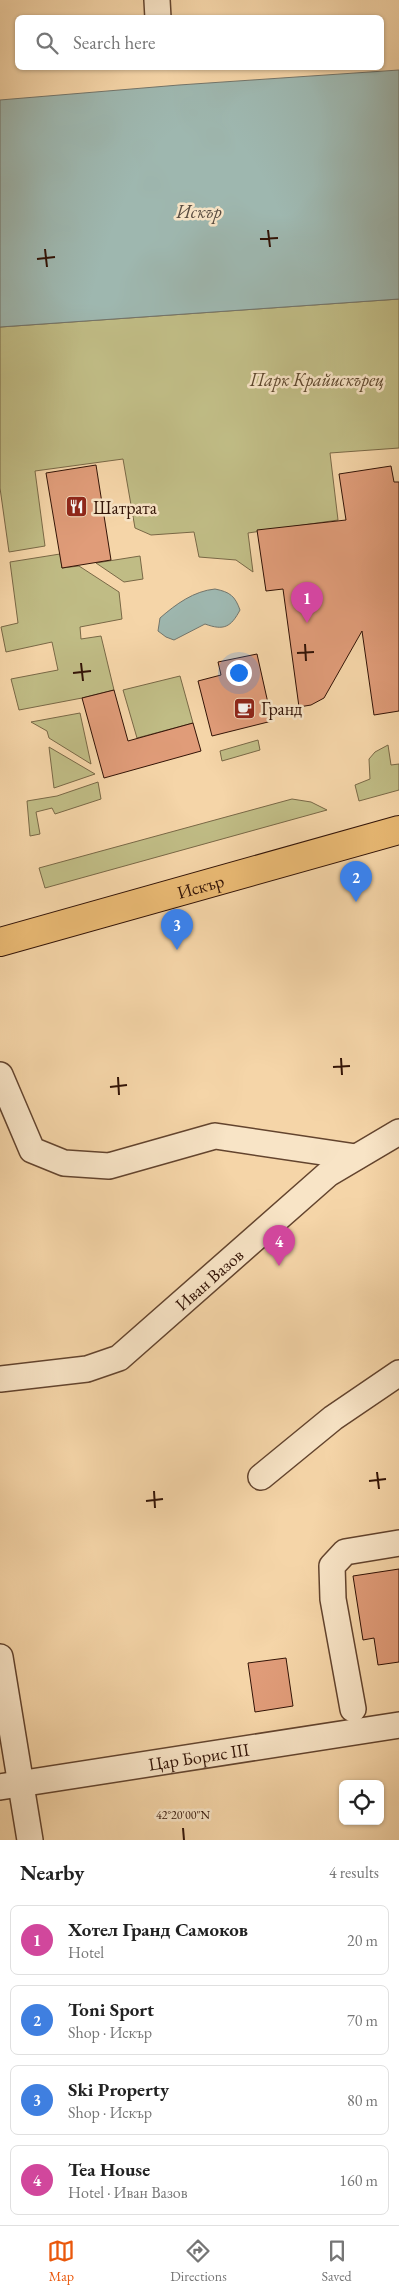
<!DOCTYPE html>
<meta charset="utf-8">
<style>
:root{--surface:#fff;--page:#f6f6f6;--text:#222;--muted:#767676;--line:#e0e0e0;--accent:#ea580c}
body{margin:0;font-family:"EB Garamond",serif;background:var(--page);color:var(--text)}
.controls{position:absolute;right:15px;bottom:15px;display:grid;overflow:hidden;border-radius:8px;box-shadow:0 1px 4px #0004}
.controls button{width:45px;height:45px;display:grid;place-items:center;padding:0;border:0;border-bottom:1px solid var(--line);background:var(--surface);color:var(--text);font:25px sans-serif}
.you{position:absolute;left:238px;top:672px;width:18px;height:18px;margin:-12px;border:4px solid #fff;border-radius:50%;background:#1a73e8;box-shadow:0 0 0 8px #1a73e833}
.badge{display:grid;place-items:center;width:32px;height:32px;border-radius:50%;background:var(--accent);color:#fff;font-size:16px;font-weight:700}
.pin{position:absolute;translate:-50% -41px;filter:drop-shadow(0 1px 2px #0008)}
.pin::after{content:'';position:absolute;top:26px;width:18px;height:15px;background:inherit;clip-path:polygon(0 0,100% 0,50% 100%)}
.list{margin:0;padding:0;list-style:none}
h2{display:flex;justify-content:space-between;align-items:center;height:65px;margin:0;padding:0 20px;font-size:21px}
h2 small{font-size:16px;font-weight:400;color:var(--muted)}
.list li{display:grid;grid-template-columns:32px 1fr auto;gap:15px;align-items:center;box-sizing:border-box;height:70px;margin:0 10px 10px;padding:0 10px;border:1px solid var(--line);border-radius:8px}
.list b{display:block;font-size:19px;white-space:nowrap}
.list p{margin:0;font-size:16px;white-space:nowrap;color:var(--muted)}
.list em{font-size:16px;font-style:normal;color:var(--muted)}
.icon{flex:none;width:28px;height:28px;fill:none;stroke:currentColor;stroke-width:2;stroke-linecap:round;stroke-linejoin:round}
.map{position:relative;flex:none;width:399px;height:1840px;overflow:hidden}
.search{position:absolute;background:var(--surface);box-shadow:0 1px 4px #0004;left:15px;right:15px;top:15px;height:55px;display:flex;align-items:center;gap:12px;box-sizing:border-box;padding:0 18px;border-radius:8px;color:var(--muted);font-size:19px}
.sheet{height:385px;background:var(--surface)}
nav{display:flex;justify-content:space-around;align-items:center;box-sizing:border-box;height:70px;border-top:1px solid var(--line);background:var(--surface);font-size:14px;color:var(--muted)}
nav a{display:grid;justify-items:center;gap:2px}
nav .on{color:var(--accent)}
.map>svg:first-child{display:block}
.green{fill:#c0bc85;stroke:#796846}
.water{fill:#9eb7af;stroke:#73756b}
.building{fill:#e09c79;stroke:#321306}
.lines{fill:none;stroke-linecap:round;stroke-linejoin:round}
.minor-casing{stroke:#63442e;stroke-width:28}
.major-casing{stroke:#321306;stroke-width:30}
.minor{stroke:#f8e4c6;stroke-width:25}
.major{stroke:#eaba74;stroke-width:28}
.ticks{fill:none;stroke:#321306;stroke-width:2}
.labels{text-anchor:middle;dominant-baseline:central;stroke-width:5;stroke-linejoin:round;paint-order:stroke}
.park-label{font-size:18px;font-style:italic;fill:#5d462c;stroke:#f8e4c6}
.poi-label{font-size:18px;fill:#321306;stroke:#f8e4c6;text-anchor:start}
.street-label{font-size:18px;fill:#321306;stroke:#f8e4c6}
.water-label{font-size:19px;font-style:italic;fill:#584c41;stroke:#f8e4c6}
.ticks-label{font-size:12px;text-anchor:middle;fill:#321306;stroke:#f8e4c6;stroke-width:5;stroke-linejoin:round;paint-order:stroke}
</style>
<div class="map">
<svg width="399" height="1840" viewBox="0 0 399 1840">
<rect width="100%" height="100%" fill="#f5d5a8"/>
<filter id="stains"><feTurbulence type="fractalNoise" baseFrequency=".004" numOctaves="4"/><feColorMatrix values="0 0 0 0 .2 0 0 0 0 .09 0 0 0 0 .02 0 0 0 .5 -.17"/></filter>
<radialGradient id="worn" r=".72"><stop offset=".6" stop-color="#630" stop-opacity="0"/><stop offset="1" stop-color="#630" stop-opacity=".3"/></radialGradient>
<!-- green -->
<path class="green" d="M399 299V448L330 453 338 520 248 533 253 572 236 560 199 557 194 532 151 535 135 528 123 459 35 471 45 546 9 552 0 488V327Z
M60 554 62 568 79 566 119 592 122 619 80 627 81 639 101 636 114 690 82 698 19 710 11 679 58 670 52 642 6 652 1 627 18 623 10 562Z
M140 556 143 579 124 582 96 563Z
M180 676 193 723 137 738 123 690Z
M80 713 91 764 49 738 47 731 31 722Z
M258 740 260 750 222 761 220 751Z
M388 745 391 765 399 764V790L359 801 355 785 370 779 369 759 375 752Z
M49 747 95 774 54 788Z
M98 782 101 799 55 814 52 808 36 812 40 834 30 836 27 801 57 796Z
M292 799 311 802 327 810 45 888 39 868Z"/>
<!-- water -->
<path class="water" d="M399 70V299L0 327V100L179 85Z
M215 589C230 592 235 596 240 610 231 627 224 631 205 624L174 640 166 637 158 631 160 618C176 604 194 591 215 589Z"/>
<!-- building -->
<path class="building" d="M96 465 111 560 62 568 46 473Z
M391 466 394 482H399V711L374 715 362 631 324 698 311 705 299 707 283 589 266 591 257 530 346 520 339 474Z
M257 654 272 721 212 736 198 681 221 675 218 662Z
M114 690 128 741 193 723 201 751 104 778 82 698Z
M399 1569V1662L378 1665 374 1638 363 1640 353 1576Z
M286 1658 293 1706 255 1712 248 1663Z"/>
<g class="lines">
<defs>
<g id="minor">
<path d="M157 0 158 18"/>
<path d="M0 1075 32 1150 64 1163 109 1166 215 1136 356 1157"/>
<path id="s1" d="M0 1379 87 1369 119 1358 328 1174 399 1132"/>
<path d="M261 1477 333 1418 399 1373"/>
<path d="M0 1657 30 1840"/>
<path d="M353 1709 333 1599 332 1566 345 1552 399 1543"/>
<path id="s2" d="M0 1787 399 1725"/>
</g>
<g id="major">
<path id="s3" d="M0 942 399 830"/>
</g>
</defs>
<!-- minor casing -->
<use href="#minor" class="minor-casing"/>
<!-- major casing -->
<use href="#major" class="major-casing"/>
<!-- minor -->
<use href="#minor" class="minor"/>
<!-- major -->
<use href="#major" class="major"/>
</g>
<!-- ticks -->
<path class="ticks" d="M268 230 270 247M260 239 278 238M45 249 47 267M37 259 55 257M305 644 306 661M297 653 314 652M81 663 83 681M73 673 91 671M341 1058 342 1075M333 1067 350 1066M118 1077 119 1095M110 1087 127 1085M377 1472 379 1489M369 1481 386 1479M154 1491 155 1508M146 1501 163 1499M183 1828 184 1840"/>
<!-- icons -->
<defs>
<symbol id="restaurant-square" viewBox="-11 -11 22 22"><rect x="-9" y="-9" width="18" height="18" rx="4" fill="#8f2418" stroke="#f8e4c6"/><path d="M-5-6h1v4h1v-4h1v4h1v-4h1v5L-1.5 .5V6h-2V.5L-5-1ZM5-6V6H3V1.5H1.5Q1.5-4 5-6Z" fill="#fff"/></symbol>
<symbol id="cafe-square" viewBox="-11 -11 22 22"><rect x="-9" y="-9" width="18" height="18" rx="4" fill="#8f2418" stroke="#f8e4c6"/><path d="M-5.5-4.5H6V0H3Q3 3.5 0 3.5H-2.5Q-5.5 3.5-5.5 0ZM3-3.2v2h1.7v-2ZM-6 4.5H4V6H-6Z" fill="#fff"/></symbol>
</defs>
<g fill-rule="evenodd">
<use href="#restaurant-square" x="64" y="494" width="25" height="25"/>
<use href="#cafe-square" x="232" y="696" width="25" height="25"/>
</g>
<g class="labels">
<!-- park labels -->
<g class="park-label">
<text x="317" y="379">Парк Крайискърец</text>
</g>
<!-- poi labels -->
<g class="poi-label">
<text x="93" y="507">Шатрата</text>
<text x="261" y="708">Гранд</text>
</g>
<!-- street labels -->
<g class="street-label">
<text stroke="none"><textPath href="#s3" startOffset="208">Искър</textPath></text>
<text stroke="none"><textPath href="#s1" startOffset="241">Иван Вазов</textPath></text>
<text stroke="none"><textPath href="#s2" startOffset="201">Цар Борис III</textPath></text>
</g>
<!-- water labels -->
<g class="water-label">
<text x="199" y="211">Искър</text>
</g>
</g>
<g class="ticks-label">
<text x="183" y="1819">42°20'00"N</text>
</g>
<rect width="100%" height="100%" filter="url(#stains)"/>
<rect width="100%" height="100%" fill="url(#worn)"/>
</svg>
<div class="controls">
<button><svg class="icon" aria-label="locate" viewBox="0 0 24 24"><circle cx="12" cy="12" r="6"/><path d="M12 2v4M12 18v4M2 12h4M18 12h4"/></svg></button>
</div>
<div class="you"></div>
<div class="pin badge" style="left:307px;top:623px;background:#d1479c">1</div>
<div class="pin badge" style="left:356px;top:902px;background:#3f7fe0">2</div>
<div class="pin badge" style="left:177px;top:950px;background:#3f7fe0">3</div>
<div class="pin badge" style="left:279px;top:1266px;background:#d1479c">4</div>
<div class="search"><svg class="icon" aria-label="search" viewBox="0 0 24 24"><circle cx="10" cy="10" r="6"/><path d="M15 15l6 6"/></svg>Search here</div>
</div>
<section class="sheet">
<h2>Nearby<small>4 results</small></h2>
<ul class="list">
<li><span class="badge" style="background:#d1479c">1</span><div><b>Хотел Гранд Самоков</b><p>Hotel</p></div><em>20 m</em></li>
<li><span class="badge" style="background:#3f7fe0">2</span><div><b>Toni Sport</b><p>Shop · Искър</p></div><em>70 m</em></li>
<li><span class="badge" style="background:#3f7fe0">3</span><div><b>Ski Property</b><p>Shop · Искър</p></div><em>80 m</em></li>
<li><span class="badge" style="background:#d1479c">4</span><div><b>Tea House</b><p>Hotel · Иван Вазов</p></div><em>160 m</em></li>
</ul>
</section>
<nav>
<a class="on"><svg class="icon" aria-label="map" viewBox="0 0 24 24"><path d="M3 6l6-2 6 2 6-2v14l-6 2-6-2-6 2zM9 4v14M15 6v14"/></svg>Map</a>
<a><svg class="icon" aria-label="directions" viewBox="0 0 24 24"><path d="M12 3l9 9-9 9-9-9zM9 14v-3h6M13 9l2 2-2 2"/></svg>Directions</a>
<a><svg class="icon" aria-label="saved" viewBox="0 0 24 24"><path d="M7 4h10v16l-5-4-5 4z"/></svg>Saved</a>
</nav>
